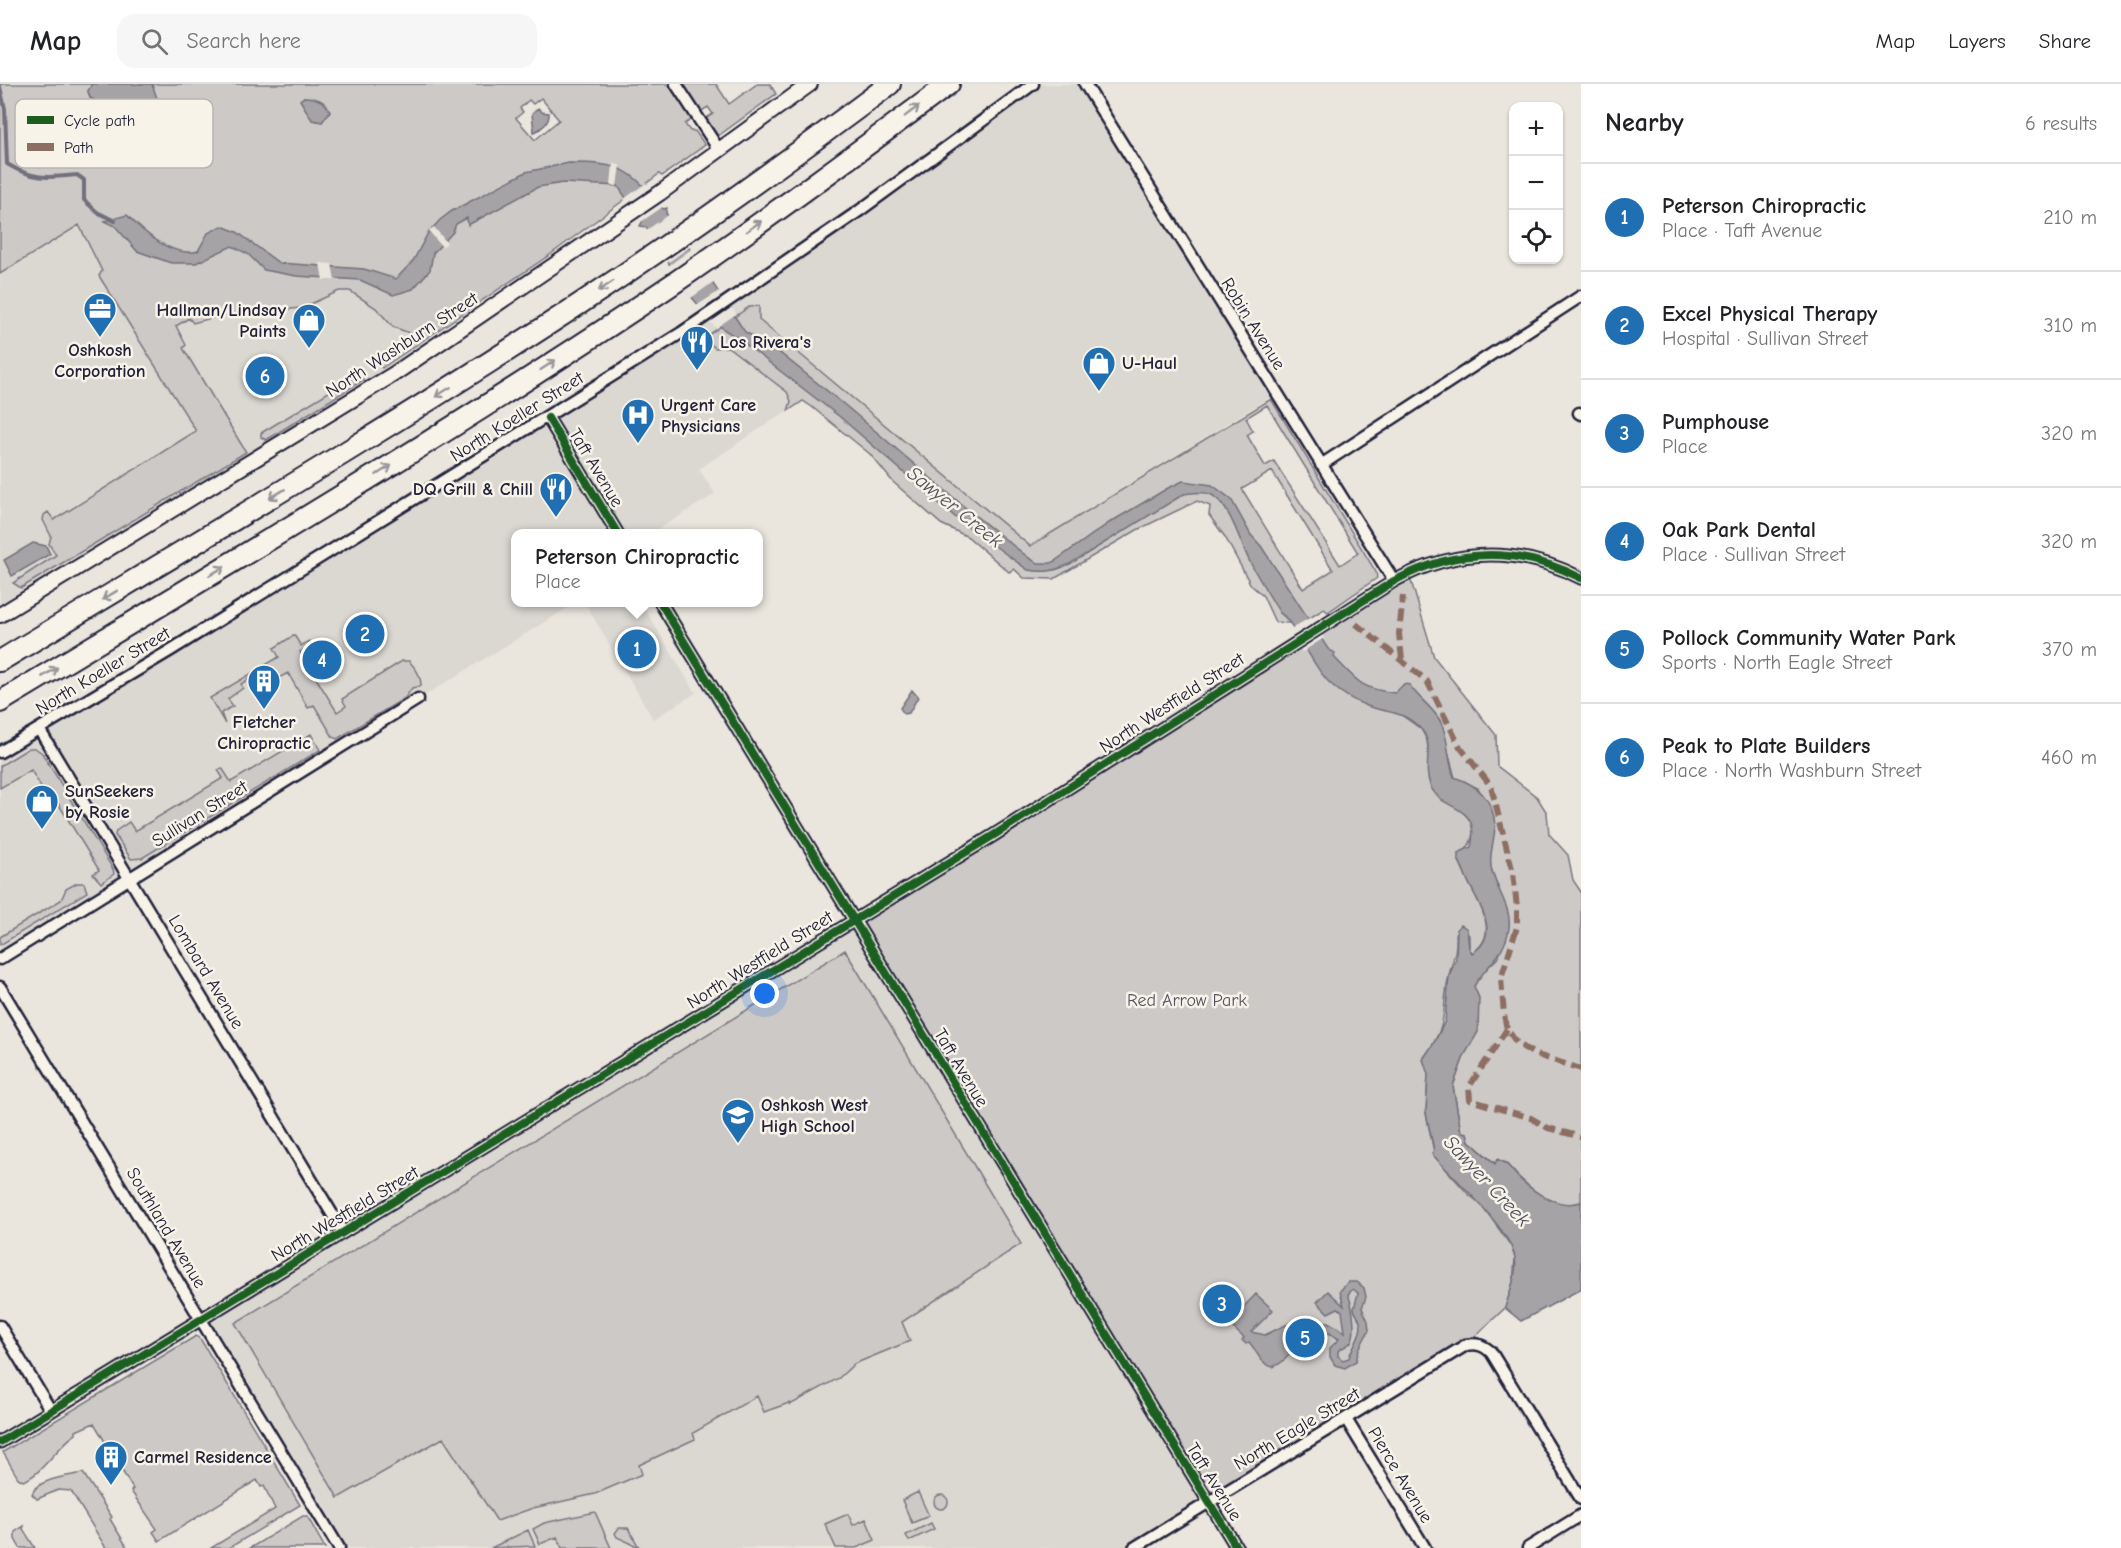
<!DOCTYPE html>
<meta charset="utf-8">
<style>
:root{--surface:#fff;--page:#f6f6f6;--text:#202124;--muted:#757577;--line:#e0e0e0;--accent:#1f6fb2}
body{margin:0;font-family:"Comic Neue",sans-serif;background:var(--page);color:var(--text)}
.controls{position:absolute;right:18px;top:18px;display:grid;overflow:hidden;border-radius:12px;box-shadow:0 2px 4px #0004}
.controls button{width:54px;height:54px;display:grid;place-items:center;padding:0;border:0;border-bottom:2px solid var(--line);background:var(--surface);color:var(--text);font:30px sans-serif}
.you{position:absolute;left:765px;top:910px;width:21px;height:21px;margin:-15px;border:4px solid #fff;border-radius:50%;background:#1a73e8;box-shadow:0 0 0 9px #1a73e833}
.badge{display:grid;place-items:center;width:39px;height:39px;border-radius:50%;background:var(--accent);color:#fff;font-size:20px;font-weight:700}
.pin{position:absolute;translate:-50% -50%;border:3px solid #fff;box-shadow:0 2px 6px #0006}
.popup{position:absolute;left:511px;top:445px;width:252px;height:78px;box-sizing:border-box;display:grid;place-content:center;border-radius:12px;background:var(--surface);filter:drop-shadow(0 2px 4px #0005);font-size:20px;white-space:nowrap;color:var(--muted)}
.popup b{font-size:22px;color:var(--text)}
.popup::after{content:'';position:absolute;left:50%;top:100%;margin-left:-12px;border:12px solid transparent;border-top-color:var(--surface)}
.list{margin:0;padding:0;list-style:none}
h2{display:flex;justify-content:space-between;align-items:center;height:78px;margin:0;padding:0 24px;font-size:26px}
h2 small{font-size:20px;font-weight:400;color:var(--muted)}
.list li{display:grid;grid-template-columns:39px 1fr auto;gap:18px;align-items:center;box-sizing:border-box;height:108px;padding:0 24px;border-top:2px solid var(--line)}
.list b{display:block;font-size:22px;white-space:nowrap}
.list p{margin:0;font-size:20px;white-space:nowrap;color:var(--muted)}
.list em{font-size:20px;font-style:normal;color:var(--muted)}
.icon{flex:none;width:33px;height:33px;fill:none;stroke:currentColor;stroke-width:2;stroke-linecap:round;stroke-linejoin:round}
.map{position:relative;flex:none;width:1581px;height:1464px;overflow:hidden}
header{display:flex;align-items:center;gap:36px;box-sizing:border-box;height:84px;padding:0 30px;background:var(--surface);border-bottom:2px solid var(--line)}
header strong{font-size:28px}
nav{display:flex;gap:33px;margin-inline-start:auto;font-size:21px}
.search{width:420px;height:54px;background:var(--page);display:flex;align-items:center;gap:15px;box-sizing:border-box;padding:0 21px;border-radius:18px;color:var(--muted);font-size:22px}
main{display:flex}
aside{flex:1;background:var(--surface)}
.map>svg:first-child{display:block}
.built{fill:#dbd8d2}
.green{fill:#cdc9c6;stroke:#787680;stroke-width:1.5;fill-rule:evenodd}
.water{fill:#a6a3a6;stroke:#716f7b;stroke-width:1.5;fill-rule:evenodd}
.pier{fill:#eae6de}
.lines{fill:none;stroke-linecap:round;stroke-linejoin:round}
.stream{stroke:#716f7b;stroke-width:4}
.minor-casing{stroke:#22223b;stroke-width:15}
.tertiary-casing{stroke:#22223b;stroke-width:18}
.motorway-casing{stroke:#22223b;stroke-width:24}
.minor{stroke:#f7f3e8;stroke-width:10}
.tertiary{stroke:#f7f3e8;stroke-width:14}
.motorway{stroke:#f7f3e8;stroke-width:20}
.quiet{stroke:#8d6e63;stroke-width:6;stroke-dasharray:12 6;stroke-linecap:butt}
.cycleway-casing{stroke:#f7f3e8;stroke-width:11}
.cycleway{stroke:#1b5e20;stroke-width:8}
.oneway{stroke:#97959a}
.labels{text-anchor:middle;dominant-baseline:central;stroke-width:5;stroke-linejoin:round;paint-order:stroke}
.poi-label{font-size:18px;font-weight:bold;fill:#22223b;stroke:#f7f3e8;text-anchor:start}
.street-label{font-size:18px;fill:#22223b;stroke:#f7f3e8}
.park-label{font-size:18px;fill:#555465;stroke:#f7f3e8}
.water-label{font-size:20px;font-style:italic;fill:#504f60;stroke:#f7f3e8}
.key{fill:#f7f3e8;stroke:#b7b4b4;stroke-width:1.5}
.key-label{font-size:16px;fill:#22223b}
</style>
<header>
<strong>Map</strong>
<div class="search"><svg class="icon" aria-label="search" viewBox="0 0 24 24"><circle cx="10" cy="10" r="6"/><path d="M15 15l6 6"/></svg>Search here</div>
<nav><a>Map</a><a>Layers</a><a>Share</a></nav>
</header>
<main>
<div class="map">
<svg width="1581" height="1464" viewBox="0 0 1581 1464">
<rect width="100%" height="100%" fill="#eae6de"/>
<filter id="ink" filterUnits="userSpaceOnUse"><feTurbulence type="fractalNoise" baseFrequency=".0167" numOctaves="2"/><feDisplacementMap in="SourceGraphic" scale="12" xChannelSelector="R" yChannelSelector="G"/><feConvolveMatrix kernelMatrix="1 2 1 2 8 2 1 2 1" color-interpolation-filters="sRGB"/></filter>
<g filter="url(#ink)">
<!-- built -->
<path class="built" d="M87 0H264L431 265 0 531V88L59 112 142 232Z
M1033 0H1085L1277 309 1030 462 832 297 699 385 715 410 652 449 516 450V518L576 519 129 792 0 875V668L681 249Z
M585 519H641L696 609 653 635Z
M854 836 1208 1418 1133 1464H339L202 1235Z"/>
<!-- green -->
<path class="green" d="M0 0H92L88 7 90 14 111 24 154 3 152 0H672L694 34 685 40 690 47H695L705 61 662 92 659 90 651 96 551 170 382 284 378 277 415 251 393 243 376 224 350 207H339L302 224 223 231 193 239 189 234 176 242 186 261 183 264 246 368 21 504 13 499 56 471 49 460 51 452 43 436 44 431 48 428 54 436 196 347 99 192 102 187 79 141 0 190ZM304 13 330 27 322 38 306 25 301 16ZM541 14 559 36 535 56 516 34 523 28 520 24 529 16 533 20Z
M682 0H716L729 20 757 0H770L776 10 718 52 705 35 713 30 708 23 700 28Z
M759 222V236L1030 462 1271 315 1376 488 1377 494 1328 528 1324 525 1300 540 1275 538 1263 512 1251 501 1225 453 1209 431 1210 422 1197 417 1137 446 1054 495 1024 494 1014 485 1009 488 968 453 941 440 893 398 870 370 812 323 803 317 788 327 791 317 787 308 728 263 715 264 704 254 749 223ZM1267 321 1358 469 1340 481 1274 377 1265 382 1247 351 1253 347 1246 334ZM1272 387 1333 486 1303 505 1242 405Z
M360 289 363 296 266 356 261 353V349Z
M1394 497H1411L1434 573 1496 651 1497 682 1537 713 1547 729 1549 750 1568 771 1573 796 1581 808V1118C1551 1128 1523 1099 1505 1078L1496 1080 1469 1057 1467 1049 1461 1048 1453 1002 1464 972 1474 902 1480 890 1499 873 1507 827 1491 784 1481 709 1478 704 1455 694 1440 636 1410 603 1404 600 1400 606 1397 628 1421 645 1427 656 1433 707C1462 727 1492 740 1458 775 1464 785 1466 795 1472 805 1483 826 1498 852 1472 869L1469 864V851L1456 850C1457 868 1453 874 1449 891 1440 930 1451 937 1423 975L1428 990 1426 1029 1435 1073 1469 1111 1481 1120 1511 1162 1515 1174 1513 1198 1505 1224 1466 1261 1208 1418 854 836Z
M294 551 301 562 309 557 311 561 300 568 337 628 346 622 342 615 402 577H409C416 585 421 591 421 602L412 604 405 614 337 655 333 653 314 621 308 624 288 589 275 596 270 589 255 597 252 593 241 600 243 604 228 615 233 622 221 629 225 640 210 614 279 573 274 564Z
M311 650 320 666 142 774 131 775 115 751 116 747 129 738 135 747 223 694 218 686 222 684 231 698Z
M29 664H35L42 669 113 785 114 790 101 799 93 790 99 786 53 711 45 710 31 686 0 704V682Z
M77 799H84L87 808 0 861V853L61 816 66 805Z
M845 866 1021 1160 902 1238 910 1257 854 1280 839 1294 790 1321 789 1319 764 1328 757 1312 693 1349 695 1355 639 1381 642 1390 595 1410 533 1424 497 1437 443 1354 338 1414 235 1239Z
M196 1252 201 1256 300 1421 229 1464H211L275 1425 264 1402 261 1403 257 1396 159 1457 153 1448 157 1445 131 1407 133 1405 94 1339 76 1347V1350C58 1361 41 1392 23 1397L18 1394 3 1368Z
M83 1389 112 1433 110 1435 127 1463 125 1464H106L71 1407 58 1406 37 1415 32 1410C37 1395 69 1392 83 1389Z
M918 1408 929 1432 912 1439 902 1416Z
M934 1418a7 7 0 1 1 14 0a7 7 0 1 1-14 0Z
M595 1428 611 1464H562L557 1453 540 1460 533 1445 544 1439Z
M848 1430 853 1441 866 1435 875 1456 856 1464H836L825 1440Z
M303 1432H307L325 1464H250Z
M931 1439 934 1445 909 1457 906 1451Z
M24 1442 23 1445 35 1464H20L15 1455V1448Z
M619 1444H628L639 1463 617 1453 615 1449Z
M528 1446 535 1462 491 1464Z"/>
<!-- water -->
<path class="water" d="M92 0H152L159 20C142 41 109 23 90 14L88 7Z
M304 13C315 13 325 16 330 27L322 38 312 36 300 16Z
M538 24 542 28 549 29C550 38 542 45 534 48L532 30Z
M569 79C622 79 630 84 663 125L667 124 666 129 745 248 771 262 846 322 967 425 1029 474 1037 479H1052L1109 439 1168 404 1183 397 1212 401 1231 415 1251 451 1261 462 1328 565 1335 569 1334 573C1356 596 1360 605 1395 609L1404 600 1410 601C1413 609 1433 624 1439 635 1449 651 1447 675 1454 693 1478 701 1493 715 1495 741 1495 755 1489 769 1491 783 1494 803 1512 822 1509 844 1505 872 1487 880 1474 902L1479 914 1478 948 1464 972 1453 1002 1461 1048 1467 1049 1469 1057 1495 1080 1497 1075C1509 1079 1513 1089 1522 1097 1538 1111 1559 1125 1581 1118V1205L1521 1237 1505 1224C1509 1210 1518 1190 1515 1174 1510 1144 1453 1094 1432 1070L1434 1066 1426 1029 1428 990 1423 975 1434 959 1445 937 1449 892 1456 874 1457 845 1461 841 1467 845 1469 864 1472 869C1499 853 1483 826 1472 805 1466 795 1464 785 1458 775V769L1471 763C1481 719 1445 729 1432 705 1420 683 1437 661 1420 644 1400 625 1389 630 1367 622 1354 617 1342 610 1332 601 1313 585 1295 538 1280 529 1269 511 1258 494 1249 476 1240 458 1230 421 1212 411 1203 407 1193 409 1184 410L1070 480C1055 487 1045 489 1028 486L955 433 840 333 736 253C695 231 671 181 646 143L640 142 642 138 618 102 563 99 538 103 468 141 467 134 456 140 453 148 433 169 430 186 413 205 393 211 360 196 296 192 264 186 248 170 232 162 196 179H171L137 167 115 142 105 137 127 131C144 149 173 174 198 167L208 149 222 142 237 148 279 179 364 185 396 195 413 177 428 149 440 136 452 127 526 88Z
M33 459 46 462 50 470 12 492 4 476Z
M912 606 918 613 909 629 904 630 900 624Z
M1348 1198H1357L1364 1204 1366 1213 1362 1224 1368 1237 1369 1246 1359 1265 1356 1277 1345 1284 1335 1281 1330 1273V1264L1339 1255 1329 1249 1314 1247V1236L1328 1238 1345 1248 1342 1227 1338 1224 1328 1229 1317 1218 1328 1207 1344 1222 1340 1207ZM1353 1205 1358 1209 1354 1225C1355 1230 1359 1233 1360 1238 1364 1248 1352 1262 1349 1274L1343 1276 1338 1272V1267C1342 1263 1346 1263 1350 1259 1358 1250 1352 1220 1348 1210Z
M1256 1210 1273 1226 1251 1248 1265 1251 1292 1238C1299 1258 1292 1275 1273 1283 1260 1280 1257 1267 1249 1258L1246 1260 1242 1256 1244 1254 1228 1239Z"/>
<!-- pier -->
<path class="pier" d="M613 80 620 81 617 102 611 101Z
M646 99 664 122 638 140 624 115Z
M670 130 691 162 667 179 645 147Z
M434 143 447 159 442 163 429 147Z
M693 164 715 197 691 214 668 182Z
M320 179 332 180 335 196H323Z
M721 206 736 230 716 244 696 222Z
M1311 533 1324 554 1302 568 1289 546Z"/>
<g class="lines">
<!-- stream -->
<path class="stream" d="M0 3 5 25 7 80C34 96 47 94 77 91L84 96V116L97 128 115 137"/>
<defs>
<path id="minor" d="M676 0 719 66
M1085 0 1394 497
M1579 329 1581 330
M548 334 618 450
M1321 381 1581 212
M660 518 1237 1464
M39 645 343 1148
M0 668 171 566 681 249 859 127 1033 0
M0 875 418 615
M0 903 339 1464
M0 1242 51 1327
M1346 1335 1425 1464
M0 1358 994 751 1394 497C1455 464 1518 462 1581 494
M1134 1464 1466 1261C1477 1259 1483 1261 1491 1268L1581 1415
M1528 1464 1581 1431"/>
<path id="tertiary" d="M0 531 394 290 660 109 810 0"/>
<path id="motorway" d="M0 577C195 459 391 344 581 219 686 150 789 76 890 0
M0 618C227 481 456 346 677 197 769 134 859 67 949 0"/>
</defs>
<!-- minor casing -->
<use href="#minor" class="minor-casing"/>
<!-- tertiary casing -->
<use href="#tertiary" class="tertiary-casing"/>
<!-- motorway casing -->
<use href="#motorway" class="motorway-casing"/>
<!-- minor -->
<use href="#minor" class="minor"/>
<!-- tertiary -->
<use href="#tertiary" class="tertiary"/>
<!-- motorway -->
<use href="#motorway" class="motorway"/>
<!-- quiet -->
<path class="quiet" d="M1356 540 1427 597 1460 663 1491 702 1513 789 1517 823V843L1501 894 1504 931 1507 945 1517 959 1534 970 1581 985
M1402 575 1399 550 1403 512
M1507 945 1469 1003 1470 1016 1531 1034 1548 1044 1581 1053"/>
<defs>
<path id="cycleway" d="M548 334 618 450
M660 518 1237 1464
M0 1358 994 751 1394 497C1455 464 1518 462 1581 494"/>
</defs>
<!-- cycleway casing -->
<use href="#cycleway" class="cycleway-casing"/>
<!-- cycleway -->
<use href="#cycleway" class="cycleway"/>
</g>
<!-- one-way arrows -->
<defs><path id="oneway-shaft" d="M-6 0H5M1.5-3L5.5 0L1.5 3" fill="none" stroke-width="1.6" stroke-linecap="round" stroke-linejoin="round" transform="scale(1.5)"/></defs>
<g class="oneway">
<use href="#oneway-shaft" transform="translate(912 27) rotate(-37)"/>
<use href="#oneway-shaft" transform="translate(754 142) rotate(-35)"/>
<use href="#oneway-shaft" transform="translate(606 202) rotate(146)"/>
<use href="#oneway-shaft" transform="translate(548 281) rotate(-33)"/>
<use href="#oneway-shaft" transform="translate(443 308) rotate(148)"/>
<use href="#oneway-shaft" transform="translate(384 386) rotate(-32)"/>
<use href="#oneway-shaft" transform="translate(277 410) rotate(149)"/>
<use href="#oneway-shaft" transform="translate(217 487) rotate(-31)"/>
<use href="#oneway-shaft" transform="translate(110 511) rotate(149)"/>
<use href="#oneway-shaft" transform="translate(50 588) rotate(-31)"/>
</g>
</g>
<!-- icons -->
<defs>
<symbol id="office-pin" viewBox="-11 -11 22 30"><path d="M0 17L-7.5 6A9.5 9.5 0 1 1 7.5 6Z" fill="#1f6fb2" stroke="#f7f3e8"/><path d="M-6-3h4V-5.5h4V-3h4V5H-6ZM-1-4.5V-3h2v-1.5ZM-6 0V1H6V0Z" fill="#fff"/></symbol>
<symbol id="shop-pin" viewBox="-11 -11 22 30"><path d="M0 17L-7.5 6A9.5 9.5 0 1 1 7.5 6Z" fill="#1f6fb2" stroke="#f7f3e8"/><path d="M-5-2.5h2.3a2.7 3.5 0 0 1 5.4 0H5L5.5 6h-11ZM-1.5-2.5h3a1.5 2.3 0 0 0-3 0Z" fill="#fff"/></symbol>
<symbol id="restaurant-pin" viewBox="-11 -11 22 30"><path d="M0 17L-7.5 6A9.5 9.5 0 1 1 7.5 6Z" fill="#1f6fb2" stroke="#f7f3e8"/><path d="M-5-6h1v4h1v-4h1v4h1v-4h1v5L-1.5 .5V6h-2V.5L-5-1ZM5-6V6H3V1.5H1.5Q1.5-4 5-6Z" fill="#fff"/></symbol>
<symbol id="hospital-pin" viewBox="-11 -11 22 30"><path d="M0 17L-7.5 6A9.5 9.5 0 1 1 7.5 6Z" fill="#1f6fb2" stroke="#f7f3e8"/><path d="M-5-5h3v3.5h4V-5h3V5h-3V1.5h-4V5h-3Z" fill="#fff"/></symbol>
<symbol id="building-pin" viewBox="-11 -11 22 30"><path d="M0 17L-7.5 6A9.5 9.5 0 1 1 7.5 6Z" fill="#1f6fb2" stroke="#f7f3e8"/><path d="M-4-6H4V6H1V3H-1V6H-4ZM-2.5-4.3h1.7v1.8h-1.7ZM.8-4.3h1.7v1.8H.8ZM-2.5-1h1.7V.8h-1.7ZM.8-1h1.7V.8H.8Z" fill="#fff"/></symbol>
<symbol id="school-pin" viewBox="-11 -11 22 30"><path d="M0 17L-7.5 6A9.5 9.5 0 1 1 7.5 6Z" fill="#1f6fb2" stroke="#f7f3e8"/><path d="M0-5L7-2L0 1L-7-2ZM-4 1L0 2.5L4 1V4Q0 6-4 4Z" fill="#fff"/></symbol>
</defs>
<g fill-rule="evenodd">
<use href="#office-pin" x="81" y="206" width="38" height="52"/>
<use href="#shop-pin" x="290" y="217" width="38" height="52"/>
<use href="#restaurant-pin" x="678" y="239" width="38" height="52"/>
<use href="#shop-pin" x="1080" y="260" width="38" height="52"/>
<use href="#hospital-pin" x="619" y="312" width="38" height="52"/>
<use href="#restaurant-pin" x="537" y="386" width="38" height="52"/>
<use href="#building-pin" x="245" y="578" width="38" height="52"/>
<use href="#shop-pin" x="23" y="698" width="38" height="52"/>
<use href="#school-pin" x="719" y="1012" width="38" height="52"/>
<use href="#building-pin" x="92" y="1354" width="38" height="52"/>
</g>
<g class="labels">
<!-- poi labels -->
<g class="poi-label">
<text x="286" y="226" text-anchor="end">Hallman/Lindsay<tspan x="286" dy="21">Paints</tspan></text>
<text x="720" y="258">Los Rivera's</text>
<text x="100" y="266" text-anchor="middle">Oshkosh<tspan x="100" dy="21">Corporation</tspan></text>
<text x="1122" y="279">U-Haul</text>
<text x="661" y="321">Urgent Care<tspan x="661" dy="21">Physicians</tspan></text>
<text x="533" y="405" text-anchor="end">DQ Grill &amp; Chill</text>
<text x="264" y="638" text-anchor="middle">Fletcher<tspan x="264" dy="21">Chiropractic</tspan></text>
<text x="65" y="707">SunSeekers<tspan x="65" dy="21">by Rosie</tspan></text>
<text x="761" y="1021">Oshkosh West<tspan x="761" dy="21">High School</tspan></text>
<text x="134" y="1373">Carmel Residence</text>
</g>
<!-- street labels -->
<g class="street-label">
<text transform="translate(1253 240) rotate(58)">Robin Avenue</text>
<text transform="translate(402 261) rotate(-33)">North Washburn Street</text>
<text transform="translate(517 333) rotate(-32)">North Koeller Street</text>
<text transform="translate(596 384) rotate(59)">Taft Avenue</text>
<text transform="translate(103 587) rotate(-31)">North Koeller Street</text>
<text transform="translate(1172 619) rotate(-33)">North Westfield Street</text>
<text transform="translate(200 730) rotate(-32)">Sullivan Street</text>
<text transform="translate(760 876) rotate(-32)">North Westfield Street</text>
<text transform="translate(206 888) rotate(59)">Lombard Avenue</text>
<text transform="translate(961 984) rotate(59)">Taft Avenue</text>
<text transform="translate(345 1130) rotate(-31)">North Westfield Street</text>
<text transform="translate(166 1144) rotate(59)">Southland Avenue</text>
<text transform="translate(1297 1345) rotate(-31)">North Eagle Street</text>
<text transform="translate(1400 1391) rotate(59)">Pierce Avenue</text>
<text transform="translate(1214 1398) rotate(58)">Taft Avenue</text>
</g>
<!-- park labels -->
<g class="park-label">
<text x="1187" y="916">Red Arrow Park</text>
</g>
<!-- water labels -->
<g class="water-label">
<text transform="translate(955 423) rotate(39)">Sawyer Creek</text>
<text transform="translate(1487 1097) rotate(47)">Sawyer Creek</text>
</g>
</g>
<!-- legend -->
<rect x="15" y="15" width="198" height="69" rx="9" class="key"/>
<rect x="27" y="32" width="27" height="8" fill="#1b5e20"/>
<rect x="27" y="59" width="27" height="8" fill="#8d6e63"/>
<g class="key-label">
<text x="64" y="42">Cycle path</text>
<text x="64" y="69">Path</text>
</g>
</svg>
<div class="controls">
<button>+</button>
<button>−</button>
<button><svg class="icon" aria-label="locate" viewBox="0 0 24 24"><circle cx="12" cy="12" r="6"/><path d="M12 2v4M12 18v4M2 12h4M18 12h4"/></svg></button>
</div>
<div class="you"></div>
<div class="pin badge" style="left:637px;top:565px">1</div>
<div class="popup"><b>Peterson Chiropractic</b>Place</div>
<div class="pin badge" style="left:365px;top:550px">2</div>
<div class="pin badge" style="left:1222px;top:1220px">3</div>
<div class="pin badge" style="left:322px;top:576px">4</div>
<div class="pin badge" style="left:1305px;top:1254px">5</div>
<div class="pin badge" style="left:265px;top:292px">6</div>
</div>
<aside>
<h2>Nearby<small>6 results</small></h2>
<ul class="list">
<li><span class="badge">1</span><div><b>Peterson Chiropractic</b><p>Place · Taft Avenue</p></div><em>210 m</em></li>
<li><span class="badge">2</span><div><b>Excel Physical Therapy</b><p>Hospital · Sullivan Street</p></div><em>310 m</em></li>
<li><span class="badge">3</span><div><b>Pumphouse</b><p>Place</p></div><em>320 m</em></li>
<li><span class="badge">4</span><div><b>Oak Park Dental</b><p>Place · Sullivan Street</p></div><em>320 m</em></li>
<li><span class="badge">5</span><div><b>Pollock Community Water Park</b><p>Sports · North Eagle Street</p></div><em>370 m</em></li>
<li><span class="badge">6</span><div><b>Peak to Plate Builders</b><p>Place · North Washburn Street</p></div><em>460 m</em></li>
</ul>
</aside>
</main>
